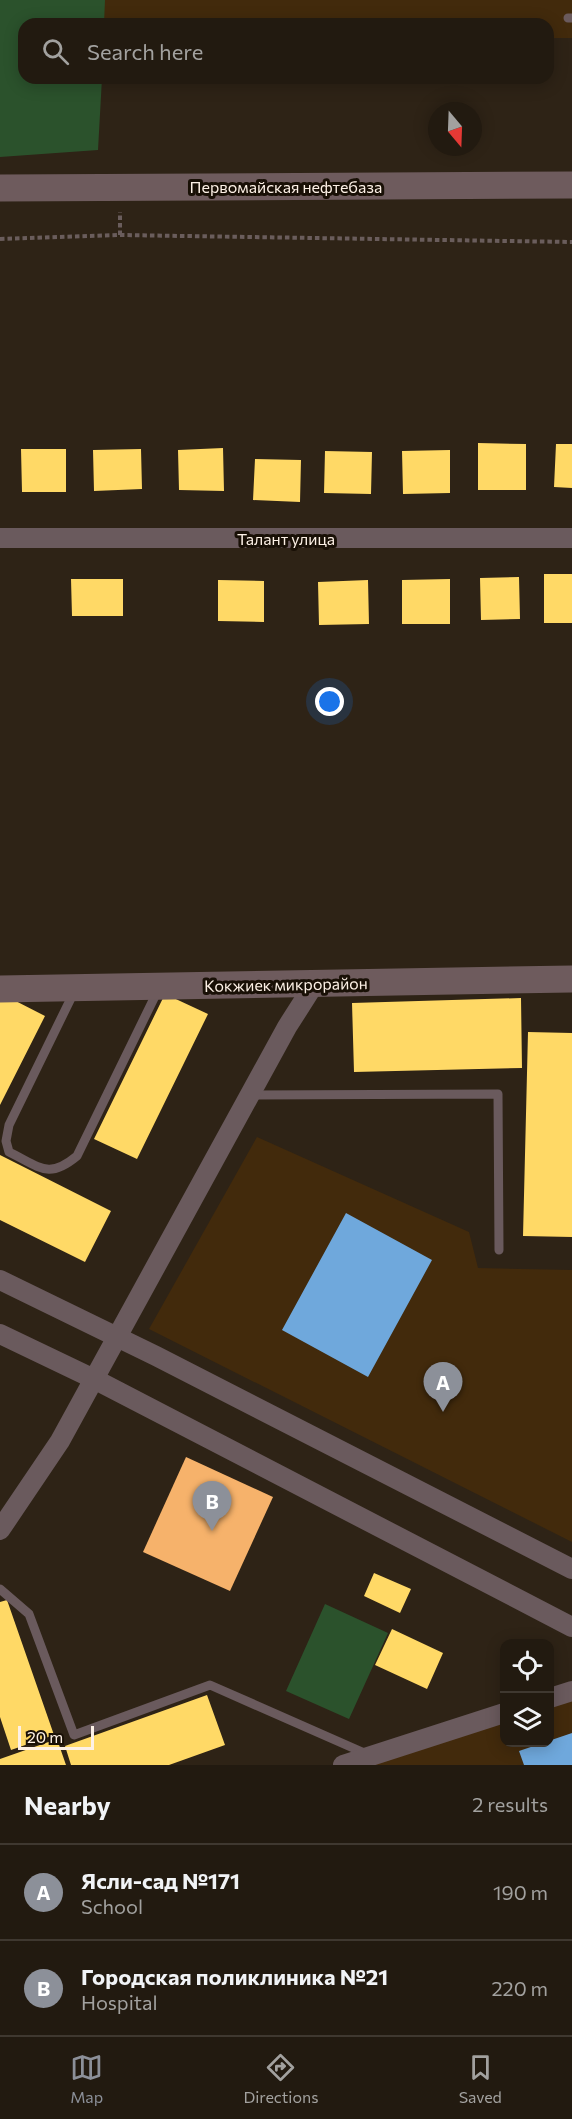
<!DOCTYPE html>
<meta charset="utf-8">
<style>
:root{--surface:#221a10;--page:#2a2319;--text:#f1f3f6;--muted:#a2a19f;--line:#3f3830;--accent:#8c9099}
body{margin:0;font-family:Commissioner,sans-serif;background:var(--page);color:var(--text)}
.controls{position:absolute;right:18px;bottom:18px;display:grid;overflow:hidden;border-radius:12px;box-shadow:0 3px 15px #0003}
.controls button{width:54px;height:54px;display:grid;place-items:center;padding:0;border:0;border-bottom:2px solid var(--line);background:var(--surface);color:var(--text);font:30px sans-serif}
.compass{position:absolute;left:428px;top:102px;width:54px;height:54px;border-radius:50%;background:var(--surface);box-shadow:0 3px 15px #0003;rotate:161deg}
.scale{position:absolute;left:18px;bottom:15px;width:76px;box-sizing:border-box;padding-left:6px;border:3px solid #fdf1e6;border-top:0;font-size:16px;line-height:21px;white-space:nowrap;color:#fdf1e6;-webkit-text-stroke:4px #191006;paint-order:stroke}
.you{position:absolute;left:330px;top:702px;width:21px;height:21px;margin:-15px;border:4px solid #fff;border-radius:50%;background:#1a73e8;box-shadow:0 0 0 9px #1a73e833}
.badge{display:grid;place-items:center;width:39px;height:39px;border-radius:50%;background:var(--accent);color:#fff;font-size:20px;font-weight:700}
.pin{position:absolute;translate:-50% -50px;filter:drop-shadow(0 2px 3px #0008)}
.pin::after{content:'';position:absolute;top:32px;width:21px;height:18px;background:inherit;clip-path:polygon(0 0,100% 0,50% 100%)}
.list{margin:0;padding:0;list-style:none}
h2{display:flex;justify-content:space-between;align-items:center;height:78px;margin:0;padding:0 24px;font-size:26px}
h2 small{font-size:20px;font-weight:400;color:var(--muted)}
.list li{display:grid;grid-template-columns:39px 1fr auto;gap:18px;align-items:center;box-sizing:border-box;height:96px;padding:0 24px;border-top:2px solid var(--line)}
.list b{display:block;font-size:22px;white-space:nowrap}
.list p{margin:0;font-size:20px;white-space:nowrap;color:var(--muted)}
.list em{font-size:20px;font-style:normal;color:var(--muted)}
.icon{flex:none;width:33px;height:33px;fill:none;stroke:currentColor;stroke-width:2;stroke-linecap:round;stroke-linejoin:round}
.map{position:relative;flex:none;width:572px;height:1765px;overflow:hidden}
.search{position:absolute;background:var(--surface);box-shadow:0 3px 15px #0003;left:18px;right:18px;top:18px;height:66px;display:flex;align-items:center;gap:15px;box-sizing:border-box;padding:0 21px;border-radius:18px;color:var(--muted);font-size:22px}
.sheet{height:270px;background:var(--surface)}
nav{display:flex;justify-content:space-around;align-items:center;box-sizing:border-box;height:84px;border-top:2px solid var(--line);background:var(--surface);font-size:16px;color:var(--muted)}
nav a{display:grid;justify-items:center;gap:3px}
nav .on{color:var(--accent)}
.map>svg:first-child{display:block}
.built{fill:#422a0c}
.green{fill:#2b522c}
.homes{fill:#ffd966}
.schools{fill:#6fa8dc}
.health{fill:#f6b26b}
.lines{fill:none;stroke-linecap:round;stroke-linejoin:round}
.path{stroke:#6a5d5c;stroke-width:4;stroke-dasharray:4.5 3;stroke-linecap:butt}
.lane{stroke:#6a5a5d;stroke-width:9}
.street{stroke:#6a5a5d;stroke-width:20}
.secondary{stroke:#6e5b5d;stroke-width:27}
.labels{text-anchor:middle;dominant-baseline:central;stroke-width:6;stroke-linejoin:round;paint-order:stroke}
.street-label{font-size:16px;fill:#fdf1e6;stroke:#191006}
</style>
<div class="map">
<svg width="572" height="1765" viewBox="0 0 572 1765">
<rect width="100%" height="100%" fill="#2e2316"/>
<!-- built -->
<path class="built" d="M0 0H572V38H548V24H24Z
M257 1137 469 1232 478 1268 572 1270V1542L149 1329Z
M572 1698V1765H370L504 1720V1742H550V1705Z"/>
<!-- green -->
<path class="green" d="M0 0H105L104 24H24V78H102L98 150 0 157Z
M325 1604 388 1633 349 1719 286 1691Z"/>
<!-- homes -->
<path class="homes" d="M478 443 526 444V490H478Z
M556 444H572V488L554 487Z
M223 448 224 491 179 490 178 450Z
M21 449H66V492H22Z
M141 449 142 489 94 491 93 450Z
M450 450V493L403 494 402 451Z
M325 451 372 452 371 494 324 493Z
M255 459 301 460 300 502 253 500Z
M544 574H572V623H544Z
M519 577 520 619 481 620 480 578Z
M71 579H123V616H72Z
M450 579V624H402V580Z
M218 580 264 581V622L218 621Z
M368 580 369 624 319 625 318 582Z
M2 994 45 1016 0 1105V999Z
M165 994 208 1014 137 1159 94 1139Z
M521 998 522 1068 354 1072 352 1003Z
M528 1032 572 1033V1237L523 1236Z
M0 1155 111 1211 85 1262 0 1220Z
M374 1573 411 1589 400 1613 364 1596Z
M7 1600 54 1735 11 1750 0 1717V1602Z
M392 1629 443 1653 427 1689 375 1665Z
M207 1695 225 1745 169 1765H71L65 1746Z
M57 1739 66 1765H0V1759Z"/>
<!-- schools -->
<path class="schools" d="M346 1213 432 1260 368 1377 282 1330Z
M572 1733V1765H524L519 1751Z"/>
<!-- health -->
<path class="health" d="M186 1457 273 1497 230 1591 143 1552Z"/>
<g class="lines">
<!-- path -->
<path class="path" d="M120 235V212
M0 239 120 235 572 242"/>
<!-- lane -->
<path class="lane" d="M568 18H572
M75 990 9 1125 6 1141 9 1152C40 1167 48 1180 77 1156L158 990
M251 1095 498 1094 499 1250
M0 1589 29 1614 74 1735 210 1685 369 1755"/>
<!-- street -->
<path class="street" d="M0 538H572
M0 1280 156 1356 572 1569
M0 1334 94 1379 572 1627
M0 1530 60 1441 287 1027 315 983
M550 1698 572 1691
M343 1765 504 1713"/>
<!-- secondary -->
<path class="secondary" d="M0 188 572 185
M0 989 572 979"/>
</g>
<g class="labels">
<!-- street labels -->
<g class="street-label">
<text x="286" y="186">Первомайская нефтебаза</text>
<text x="286" y="538">Талант улица</text>
<text transform="translate(286 984) rotate(-1)">Кокжиек микрорайон</text>
</g>
</g>
</svg>
<div class="controls">
<button><svg class="icon" aria-label="locate" viewBox="0 0 24 24"><circle cx="12" cy="12" r="6"/><path d="M12 2v4M12 18v4M2 12h4M18 12h4"/></svg></button>
<button><svg class="icon" aria-label="layers" viewBox="0 0 24 24"><path d="M12 4l9 5-9 5-9-5zM3 14l9 5 9-5"/></svg></button>
</div>
<svg class="compass" viewBox="-18 -18 36 36"><path d="M0-13l5 13h-10z" fill="#e53935"/><path d="M0 13l5-13h-10z" fill="#a2a19f"/></svg>
<div class="scale">20 m</div>
<div class="you"></div>
<div class="pin badge" style="left:443px;top:1412px">A</div>
<div class="pin badge" style="left:212px;top:1531px">B</div>
<div class="search"><svg class="icon" aria-label="search" viewBox="0 0 24 24"><circle cx="10" cy="10" r="6"/><path d="M15 15l6 6"/></svg>Search here</div>
</div>
<section class="sheet">
<h2>Nearby<small>2 results</small></h2>
<ul class="list">
<li><span class="badge">A</span><div><b>Ясли-сад №171</b><p>School</p></div><em>190 m</em></li>
<li><span class="badge">B</span><div><b>Городская поликлиника №21</b><p>Hospital</p></div><em>220 m</em></li>
</ul>
</section>
<nav>
<a class="on"><svg class="icon" aria-label="map" viewBox="0 0 24 24"><path d="M3 6l6-2 6 2 6-2v14l-6 2-6-2-6 2zM9 4v14M15 6v14"/></svg>Map</a>
<a><svg class="icon" aria-label="directions" viewBox="0 0 24 24"><path d="M12 3l9 9-9 9-9-9zM9 14v-3h6M13 9l2 2-2 2"/></svg>Directions</a>
<a><svg class="icon" aria-label="saved" viewBox="0 0 24 24"><path d="M7 4h10v16l-5-4-5 4z"/></svg>Saved</a>
</nav>
